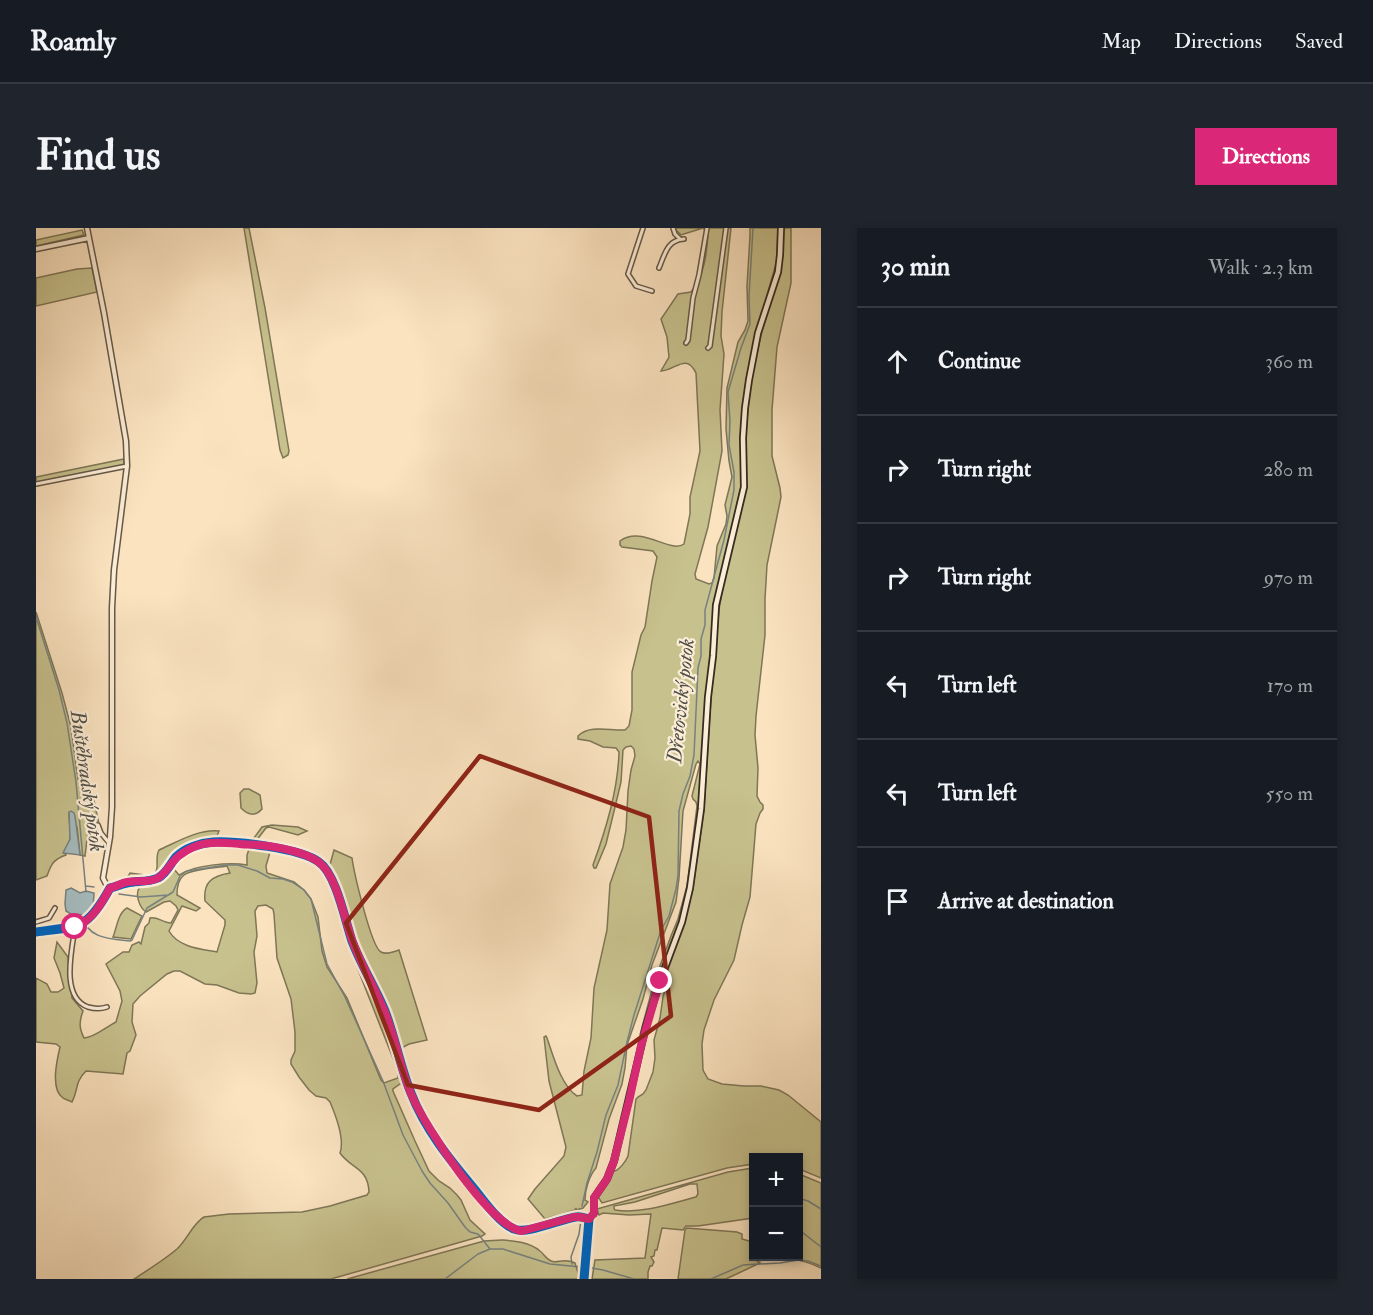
<!DOCTYPE html>
<meta charset="utf-8">
<style>
:root{--surface:#171b24;--page:#20242c;--text:#f1f3f6;--muted:#9ea1a6;--line:#363941;--accent:#db2777}
body{margin:0;font-family:"IM FELL Double Pica",serif;background:var(--page);color:var(--text)}
.controls{position:absolute;right:18px;bottom:18px;display:grid;overflow:hidden;border-radius:0px;box-shadow:0 3px 9px #0003}
.controls button{width:54px;height:54px;display:grid;place-items:center;padding:0;border:0;border-bottom:2px solid var(--line);background:var(--surface);color:var(--text);font:30px sans-serif}
.stop{position:absolute;width:18px;height:18px;margin:-14px;border:4px solid #db2777;border-radius:50%;background:#fff}
.stop.end{background:#db2777;border-color:#fff;box-shadow:0 2px 6px #0008}
.list{margin:0;padding:0;list-style:none}
h2{display:flex;justify-content:space-between;align-items:center;height:78px;margin:0;padding:0 24px;font-size:26px}
h2 small{font-size:20px;font-weight:400;color:var(--muted)}
.list li{display:grid;grid-template-columns:39px 1fr auto;gap:18px;align-items:center;box-sizing:border-box;height:108px;padding:0 24px;border-top:2px solid var(--line)}
.list b{display:block;font-size:22px;white-space:nowrap}
.list em{font-size:20px;font-style:normal;color:var(--muted)}
.icon{flex:none;width:33px;height:33px;fill:none;stroke:currentColor;stroke-width:2;stroke-linecap:round;stroke-linejoin:round}
.map{position:relative;flex:none;width:785px;height:1051px;overflow:hidden;border-radius:0px}
header{display:flex;align-items:center;gap:36px;box-sizing:border-box;height:84px;padding:0 30px;background:var(--surface);border-bottom:2px solid var(--line)}
header strong{font-size:28px}
nav{display:flex;gap:33px;margin-inline-start:auto;font-size:21px}
.intro{display:flex;align-items:center;justify-content:space-between;box-sizing:border-box;height:144px;padding:0 36px}
h1{margin:0;font-size:42px}
.button{padding:15px 27px;border-radius:0px;background:var(--accent);color:#fff;font-size:21px;font-weight:700}
main{display:flex;gap:36px;padding:0 36px}
aside{flex:1;background:var(--surface);border-radius:0px;box-shadow:0 3px 9px #0003}
.map>svg:first-child{display:block}
.green{fill:#c7c18d;stroke:#7e7657;stroke-width:1.5;fill-rule:evenodd}
.water{fill:#a5bbbe;stroke:#78817f;stroke-width:1.5}
.lines{fill:none;stroke-linecap:round;stroke-linejoin:round}
.stream{stroke:#78817f;stroke-width:1.5}
.minor-casing{stroke:#665949;stroke-width:6}
.tertiary-casing{stroke:#665949;stroke-width:7}
.secondary-casing{stroke:#342b21;stroke-width:8}
.minor{stroke:#fcedd6;stroke-width:3}
.tertiary{stroke:#fcedd6;stroke-width:4}
.secondary{stroke:#fcedd6;stroke-width:4.5}
.bus-1-casing{stroke:#fcedd6;stroke-width:14}
.bus-1{stroke:#0065bd;stroke-width:9}
.route{stroke:#db2777;stroke-width:8}
.marked{fill:none;stroke:#8f2418;stroke-width:4.5;stroke-linejoin:round}
.labels{text-anchor:middle;dominant-baseline:central;stroke-width:4.5;stroke-linejoin:round;paint-order:stroke}
.water-label{font-size:21px;font-style:italic;fill:#504f48;stroke:#fcedd6}
</style>
<header>
<strong>Roamly</strong>
<nav><a>Map</a><a>Directions</a><a>Saved</a></nav>
</header>
<div class="intro"><h1>Find us</h1><a class="button">Directions</a></div>
<main>
<div class="map">
<svg width="785" height="1051" viewBox="0 0 785 1051">
<rect width="100%" height="100%" fill="#fbe3c0"/>
<filter id="stains"><feTurbulence type="fractalNoise" baseFrequency=".00333" numOctaves="4"/><feColorMatrix values="0 0 0 0 .2 0 0 0 0 .09 0 0 0 0 .02 0 0 0 .5 -.17"/></filter>
<radialGradient id="worn" r=".72"><stop offset=".6" stop-color="#630" stop-opacity="0"/><stop offset="1" stop-color="#630" stop-opacity=".3"/></radialGradient>
<!-- green -->
<path class="green" d="M208 0H213L229 80 253 223 252 227 247 230 244 222Z
M638 0H695L686 84 685 108 688 126 684 182 686 223 672 299 659 346 660 351 673 356 676 355 678 350 681 318 690 296 691 288 689 277 696 249 693 233 690 201 691 160 702 114 709 102 712 93 711 58 714 8V0H742L741 32 720 106 710 152 705 200V259L683 356 679 382 670 469 663 581 652 659 644 694 622 752 604 807 618 754 635 708 642 691 651 658 661 578 660 574 657 571 656 568 664 536 662 533 660 536 647 583 643 650 640 674 616 737 607 771 591 817 589 840 586 856 573 891 560 940C553 948 549 962 549 972L552 974 547 980 540 982V980L539 982 509 991 492 971 499 961 528 928 530 919 513 853 508 809 510 808 511 810C517 827 525 858 541 868L546 867 548 843 555 810 558 760 571 702 574 656 587 619 590 602 592 563 595 542 599 528 598 521 595 518 590 519 587 522 585 554 580 575 570 616 560 640H558L557 637C570 601 582 562 583 524L580 520 567 519 554 513 542 511V508C553 497 571 502 585 502H589L593 498 596 482V444L605 407 609 399 616 353 621 329 617 323 586 319 584 317V313C606 297 634 326 648 316L654 286V269L664 223 660 145C650 124 639 143 625 143L633 129 631 109 625 91 642 66 655 64C668 48 671 26 672 5L667 0 645 7Z
M747 0H755V55L741 119 736 182V228L744 260 745 269 731 337 729 371V407L720 488 719 507 722 540 721 568 724 574 727 577V581L724 585 720 596 714 669 706 697 698 732 678 772 668 802 666 816 667 842 672 851 686 856 708 858H725L743 862 752 867 785 894V950L763 941 762 930H718L717 936 691 940 566 975 562 969C567 959 573 952 578 942L579 943C584 941 590 933 592 928L600 871 602 869 607 866 610 862 617 844 619 830 618 812 624 790 627 769 632 752 631 749 628 751V749L648 695 657 660 668 581 675 469 683 382 687 357 710 259V200L715 152 725 107 746 33Z
M46 2 48 7 0 18V12Z
M56 40 61 64 0 78V50L41 41Z
M88 231V237L0 254V249Z
M0 384 26 465 35 499 42 551 48 554H54L63 596H54L52 604 49 628 44 627 41 599 33 584C33 593 35 603 34 611 33 617 29 620 28 625L30 626V627C18 631 15 636 11 648L0 652Z
M208 561H213L224 567 226 581C219 589 212 587 205 580L204 565Z
M236 597 262 599 271 603 262 607 233 599 230 600 220 613 239 617 274 628H271L221 616 178 614 164 616 141 628 128 646 120 651 88 655 94 645 117 648C125 640 118 631 123 622 141 614 162 601 183 603L181 608 214 612 218 610 226 599Z
M213 621 234 624 230 638 231 645 258 654 268 662 275 671 282 689 286 723 291 739 311 770 345 852 348 855 362 850V843L306 701 312 709 360 823 367 850 384 891 367 857 364 856 357 861V863L379 913 393 943 403 953 414 960 421 967 425 972 434 992 449 1006 446 1008 295 1051H98C112 1042 128 1032 141 1021 150 1013 158 994 168 989L193 986 266 984 294 978 331 967 333 964C332 939 315 941 304 925 309 911 300 888 294 874L290 870 280 868 273 862 263 849 255 836V832L259 823V804L255 771 241 730 238 686 237 681 230 677 222 678 219 683 221 708 218 724 221 755 219 765 215 766 203 765 181 757 169 756 144 743H138L131 746 104 768 97 776 96 794 100 807 94 823 91 825 87 846 50 843C38 855 43 861 36 874 34 873 28 871 27 870 14 861 21 832 24 819L20 816 0 814V750L11 756 15 764H22L28 760 24 745 18 730 21 714 32 729 36 770 47 783C43 794 43 800 48 810 58 810 70 799 80 794L86 773 84 763 70 736 87 724H93L96 717 103 714 105 716 109 699 113 695 114 690C121 688 127 695 135 695L142 682 140 678 134 673 128 674 110 684C104 680 98 666 104 659 108 653 117 655 122 653 128 650 133 645 137 640L143 647C157 637 194 634 211 637V627ZM191 638 194 645C176 648 167 654 169 673L189 692V697L181 724C164 721 142 719 133 703L146 678 160 683 164 680 141 667C141 660 142 652 147 648 153 641 181 640 191 638Z
M298 622 316 630C318 644 335 719 345 724 350 727 357 724 363 722L391 812 373 816 362 822 349 783 317 715 298 655 292 644Z
M91 680 106 688 95 711 77 709C81 699 82 685 91 680Z
M717 940V990L662 998H650L647 1002 626 1000 621 1022H619L618 1028 615 1029 618 1034 616 1038H614L612 1044V1051H556L559 1032 609 1030 615 986 593 987 567 985 563 987 561 981 692 944ZM654 956H661L662 966 660 969C634 976 606 986 579 982L578 980V978L599 974Z
M763 946 785 955V1040C762 1029 746 1029 721 1033L724 1035 690 1051H642L649 1002 651 1000 701 1004 706 1006V1011L717 1014 718 1028H762Z
M466 1012C479 1013 493 1014 504 1023 508 1026 510 1031 515 1033 522 1036 527 1029 539 1035L544 1051H311L448 1013Z"/>
<!-- water -->
<path class="water" d="M35 583 38 585 39 588 44 627 27 625 34 611 33 584Z
M35 660 44 665 50 663 58 665 57 681 51 687 35 686 30 683 29 676 30 662Z"/>
<g class="lines">
<!-- stream -->
<path class="stream" d="M0 389 23 462 31 495 40 554 50 664
M50 658 58 659
M83 666 105 669 133 667
M46 687C51 711 74 711 94 713L96 712 111 680 137 664 144 648 151 643 191 637H202L221 643 234 650 247 651 256 654 268 662 275 671 291 736 309 769 347 853 367 907 386 943 394 955 412 975 429 999 434 1004 442 1006 454 1021
M762 970 772 973 785 981
M546 978 551 955 561 924 570 887 582 857 591 814 598 787 625 702 633 688 640 661 642 647 643 583 647 566 654 548 658 527 662 440 665 428V411L669 397V382L688 312 698 262V244L693 217 694 193 692 164 705 120 714 96 713 68 717 0
M762 1001 785 1019
M536 1036 535 1029 543 1006 545 992
M550 1039 567 1042 598 1051
M409 1051 442 1026 454 1021H467L514 1036 545 1039
M675 1051 707 1037 744 1035 762 1032 772 1033 785 1038"/>
<defs>
<path id="minor" d="M607 0 592 46 600 58 616 63
M637 0 639 6 644 11
M623 40C629 26 631 12 648 11
M650 115 652 112 657 70 663 47 671 0
M672 120 674 118 690 0
M0 256 91 238
M62 597 65 605 73 615
M0 694 13 690 19 680
M39 699C36 722 24 769 52 779 59 781 65 781 71 779"/>
<path id="tertiary" d="M51 0 68 85 90 213 91 238 78 342 76 380V579L74 609 67 650 70 656 74 660
M0 21 53 10
M0 704C13 702 27 702 39 699 54 696 67 673 74 660L80 659 88 655 120 651 128 646 141 628 152 621 164 616 178 614 221 616 247 621 271 628 284 634 292 644 298 655 317 715 349 783 375 866 394 902 410 926 455 982 474 999 481 1003 492 1002 539 989H544L553 991"/>
<path id="secondary" d="M548 1051V1043L552 995 558 985V970L571 951 578 933 610 798 624 753 646 694 654 660 665 581 672 469 677 428 680 377 708 259 707 210 709 180 713 152 722 105 742 44 744 27 745 0"/>
</defs>
<!-- minor casing -->
<use href="#minor" class="minor-casing"/>
<!-- tertiary casing -->
<use href="#tertiary" class="tertiary-casing"/>
<!-- secondary casing -->
<use href="#secondary" class="secondary-casing"/>
<!-- minor -->
<use href="#minor" class="minor"/>
<!-- tertiary -->
<use href="#tertiary" class="tertiary"/>
<!-- secondary -->
<use href="#secondary" class="secondary"/>
<defs>
<path id="bus-1" d="M0 704C44 698 51 702 74 660 80 659 85 656 91 655 101 653 113 654 122 650 131 645 134 636 140 629 149 620 164 615 177 614 201 613 264 620 283 634 300 646 309 692 316 713 325 737 339 759 349 783 359 809 364 838 375 865 389 902 415 933 440 963 450 976 464 995 478 1001 491 1007 524 991 540 989 544 988 549 990 553 991
M548 1051 553 991"/>
</defs>
<!-- bus-1 casing -->
<use href="#bus-1" class="bus-1-casing"/>
<!-- bus-1 -->
<use href="#bus-1" class="bus-1"/>
</g>
<g class="lines">
<!-- route -->
<path class="route" d="M39 699C56 693 66 675 74 660 80 659 85 655 91 654 101 652 113 655 122 650 132 644 135 633 144 627 163 612 181 614 204 616 210 617 216 616 222 617 239 618 275 625 286 637 302 653 308 690 316 712 325 736 338 759 348 782 360 810 364 841 376 868 389 898 454 999 486 1003L538 989H544L553 991 558 985V970L571 951 578 933 594 869 605 818 624 753"/>
</g>
<!-- marked area -->
<path class="marked" d="M444 528 613 589 635 788 503 882 372 857 310 695Z"/>
<g class="labels">
<!-- water labels -->
<g class="water-label">
<text transform="translate(645 473) rotate(-84)">Dřetovický potok</text>
<text transform="translate(51 553) rotate(82)">Buštěhradský potok</text>
</g>
</g>
<rect width="100%" height="100%" filter="url(#stains)"/>
<rect width="100%" height="100%" fill="url(#worn)"/>
</svg>
<div class="controls">
<button>+</button>
<button>−</button>
</div>
<div class="stop" style="left:39px;top:699px"></div>
<div class="stop end" style="left:624px;top:753px"></div>
</div>
<aside>
<h2>30 min<small>Walk · 2.3 km</small></h2>
<ul class="list">
<li><svg class="icon" aria-label="ahead" viewBox="0 0 24 24"><path d="M12 20V5M6 11l6-6 6 6"/></svg><div><b>Continue</b></div><em>360 m</em></li>
<li><svg class="icon" aria-label="right" viewBox="0 0 24 24"><path d="M7 20v-9h11M14 6l5 5-5 5"/></svg><div><b>Turn right</b></div><em>280 m</em></li>
<li><svg class="icon" aria-label="right" viewBox="0 0 24 24"><path d="M7 20v-9h11M14 6l5 5-5 5"/></svg><div><b>Turn right</b></div><em>970 m</em></li>
<li><svg class="icon" aria-label="left" viewBox="0 0 24 24"><path d="M17 20v-9H6M10 6l-5 5 5 5"/></svg><div><b>Turn left</b></div><em>170 m</em></li>
<li><svg class="icon" aria-label="left" viewBox="0 0 24 24"><path d="M17 20v-9H6M10 6l-5 5 5 5"/></svg><div><b>Turn left</b></div><em>550 m</em></li>
<li><svg class="icon" aria-label="arrive" viewBox="0 0 24 24"><path d="M6 21V4h12l-3 4 3 4H6"/></svg><div><b>Arrive at destination</b></div></li>
</ul>
</aside>
</main>
